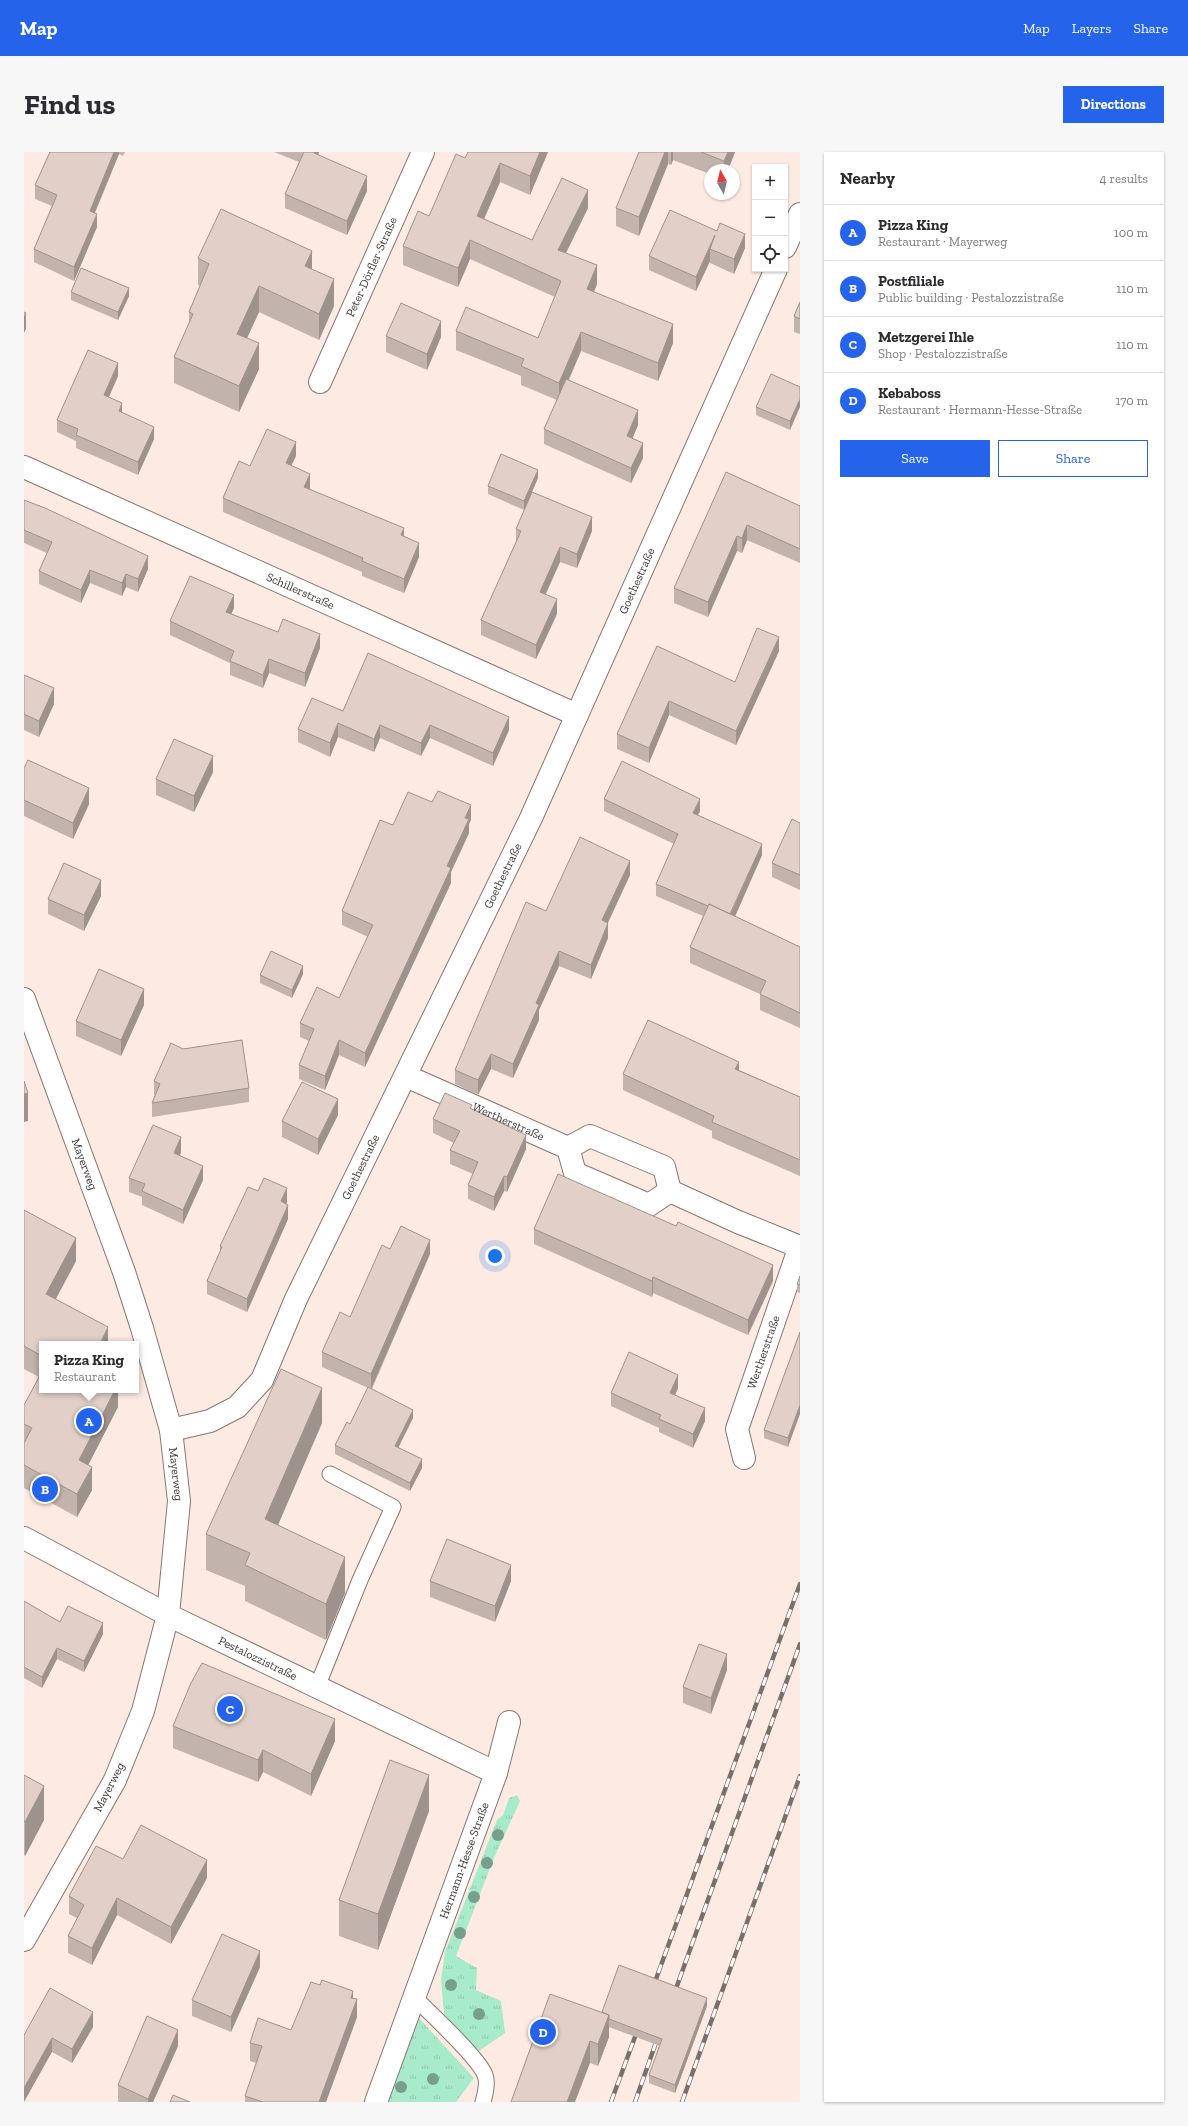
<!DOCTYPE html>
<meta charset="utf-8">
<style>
:root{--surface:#fff;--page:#f7f7f7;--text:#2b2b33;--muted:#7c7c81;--line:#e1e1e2;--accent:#2563eb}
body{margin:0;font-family:"Zilla Slab",serif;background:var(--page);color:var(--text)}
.controls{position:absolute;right:12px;top:12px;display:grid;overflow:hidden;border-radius:0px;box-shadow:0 1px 3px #0004}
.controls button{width:36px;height:36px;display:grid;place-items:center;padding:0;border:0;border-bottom:1px solid var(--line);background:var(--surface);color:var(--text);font:20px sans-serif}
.compass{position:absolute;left:680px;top:12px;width:36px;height:36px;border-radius:50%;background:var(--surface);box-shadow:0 1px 3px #0004;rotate:352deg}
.you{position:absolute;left:471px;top:1104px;width:14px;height:14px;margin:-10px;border:3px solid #fff;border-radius:50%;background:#1a73e8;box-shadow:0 0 0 6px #1a73e833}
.badge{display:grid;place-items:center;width:26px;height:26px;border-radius:50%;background:var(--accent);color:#fff;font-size:13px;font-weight:700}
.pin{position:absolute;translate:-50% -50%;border:2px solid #fff;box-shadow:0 1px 4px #0006}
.popup{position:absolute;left:15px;top:1189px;width:100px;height:52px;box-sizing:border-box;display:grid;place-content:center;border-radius:0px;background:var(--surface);filter:drop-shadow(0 1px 3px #0005);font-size:13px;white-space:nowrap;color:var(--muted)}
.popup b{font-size:15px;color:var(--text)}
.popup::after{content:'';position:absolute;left:50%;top:100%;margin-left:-8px;border:8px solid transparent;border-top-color:var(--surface)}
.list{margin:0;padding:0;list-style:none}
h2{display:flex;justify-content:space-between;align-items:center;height:52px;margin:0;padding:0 16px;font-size:17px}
h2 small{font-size:13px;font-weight:400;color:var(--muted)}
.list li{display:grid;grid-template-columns:26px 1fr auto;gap:12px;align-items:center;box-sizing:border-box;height:56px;padding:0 16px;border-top:1px solid var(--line)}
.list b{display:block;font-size:15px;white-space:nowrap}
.list p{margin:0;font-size:13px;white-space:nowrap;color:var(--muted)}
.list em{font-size:13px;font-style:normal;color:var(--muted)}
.actions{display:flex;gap:8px;padding:12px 16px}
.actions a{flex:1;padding:9px 0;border:1px solid var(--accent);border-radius:0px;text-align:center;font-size:14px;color:var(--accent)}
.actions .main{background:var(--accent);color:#fff}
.icon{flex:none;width:22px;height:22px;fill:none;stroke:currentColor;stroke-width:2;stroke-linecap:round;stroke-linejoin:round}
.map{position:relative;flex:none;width:776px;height:1950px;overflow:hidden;border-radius:0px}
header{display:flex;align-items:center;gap:24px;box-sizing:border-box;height:56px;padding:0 20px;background:var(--accent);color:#fff}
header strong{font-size:19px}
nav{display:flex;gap:22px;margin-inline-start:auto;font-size:14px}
.intro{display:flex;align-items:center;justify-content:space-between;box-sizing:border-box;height:96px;padding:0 24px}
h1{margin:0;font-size:28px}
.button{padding:10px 18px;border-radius:0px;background:var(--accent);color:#fff;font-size:14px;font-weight:700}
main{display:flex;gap:24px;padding:0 24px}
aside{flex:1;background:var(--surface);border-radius:0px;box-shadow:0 1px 3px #0004}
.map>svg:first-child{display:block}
.grass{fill:url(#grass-tufts)}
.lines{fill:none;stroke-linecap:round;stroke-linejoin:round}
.service-casing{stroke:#87776f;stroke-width:17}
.minor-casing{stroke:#87776f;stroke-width:24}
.service{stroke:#fff;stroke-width:15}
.minor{stroke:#fff;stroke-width:22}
.rail-casing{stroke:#7a706b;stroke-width:4.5}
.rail{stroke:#fdfdfd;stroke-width:3;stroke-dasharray:9;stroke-linecap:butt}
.tree{fill:#769f8c}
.wall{fill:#c2b3ac}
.shaded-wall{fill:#9e928c}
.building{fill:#e2d0c8;stroke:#9e928c}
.labels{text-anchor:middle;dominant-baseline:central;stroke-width:4;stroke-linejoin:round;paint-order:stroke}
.street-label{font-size:12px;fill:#3f3835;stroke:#fdfdfd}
</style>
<header>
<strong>Map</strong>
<nav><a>Map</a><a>Layers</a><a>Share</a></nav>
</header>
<div class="intro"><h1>Find us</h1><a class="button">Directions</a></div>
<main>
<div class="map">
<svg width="776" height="1950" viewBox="0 0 776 1950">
<defs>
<pattern id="grass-tufts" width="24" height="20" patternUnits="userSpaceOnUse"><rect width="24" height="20" fill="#a7ebcb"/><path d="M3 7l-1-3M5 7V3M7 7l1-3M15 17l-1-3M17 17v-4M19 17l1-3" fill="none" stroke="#91caaf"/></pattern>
</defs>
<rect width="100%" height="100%" fill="#fdebe3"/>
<!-- grass -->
<path class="grass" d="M493 1643 496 1649 470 1706 432 1804 453 1816 452 1838 477 1849 481 1881 455 1899 420 1862 417 1827 421 1800 473 1668 479 1663 485 1646Z
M394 1865 450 1926 432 1950H363Z"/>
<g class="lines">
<defs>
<path id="service" d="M293 1535 336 1428 369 1355 306 1322
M390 1845C406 1861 454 1905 461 1923 464 1930 461 1943 459 1950"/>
<g id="minor">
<path d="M761 95 776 62"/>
<path id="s1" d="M296 230 399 0"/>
<path id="s2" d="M0 315 553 563"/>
<path id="s3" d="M0 847 100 1120 118 1176 147 1278 155 1349 144 1463 119 1559 91 1628 0 1788"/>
<path id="s4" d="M382 924 544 996 551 1021 625 1053 646 1039 714 1070 776 1095"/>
<path d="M544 996 566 984 640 1015 646 1039"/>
<path id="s5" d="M147 1278 186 1269 213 1255 238 1228 272 1147 507 666 752 117"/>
<path id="s6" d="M720 1306 713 1277 776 1094"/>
<path id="s7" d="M0 1386 144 1463 472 1621"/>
<path id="s8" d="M352 1950 472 1621 485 1570"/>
</g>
</defs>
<!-- service casing -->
<use href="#service" class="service-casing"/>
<!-- minor casing -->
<use href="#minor" class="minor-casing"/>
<!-- service -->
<use href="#service" class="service"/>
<!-- minor -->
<use href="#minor" class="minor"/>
<defs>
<path id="rail" d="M628 1838 776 1432
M649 1845 776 1492
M587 1950 615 1874
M611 1950 635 1882
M658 1950 776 1624"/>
</defs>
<!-- rail casing -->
<use href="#rail" class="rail-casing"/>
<!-- rail -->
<use href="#rail" class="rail"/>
</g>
<!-- trees -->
<g class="tree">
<circle cx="474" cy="1683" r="6"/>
<circle cx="463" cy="1711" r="6"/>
<circle cx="450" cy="1745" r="6"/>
<circle cx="436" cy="1781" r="6"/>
<circle cx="427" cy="1833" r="6"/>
<circle cx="455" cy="1862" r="6"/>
<circle cx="409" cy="1927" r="6"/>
<circle cx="377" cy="1935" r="6"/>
</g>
<!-- wall -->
<path class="wall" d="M26 0H101L99 4 95 2 71 61 73 75 50 129 10 110V97L28 54 11 47V33Z
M250 0H295L294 3 343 39 323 83 261 56V42L275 10Z
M524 0 506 43 476 30 460 67 508 88 564 56 542 101 573 132 570 140 649 191 634 229 557 199 545 228 614 273 608 287 619 306 607 331 520 292V277L533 248 497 233V224L432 198V179L514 186 531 145 446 107 434 135 379 113V94L405 64 441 6Z
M615 0H711L704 18H686V22L649 8 647 13 644 12 615 84 592 74V56Z
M693 79 721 96 710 122 686 111V109L672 139 625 118V104Z
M174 106 288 118 310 154 295 188 235 160 223 186 235 217 215 260 150 231V205L165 172V160L176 134 174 133Z
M47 140 105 144 94 168 47 148Z
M776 150V182L770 180V164Z
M362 184 417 185 403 218 362 200Z
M94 224 85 245 98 261 130 287 114 323 52 296V289L33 280V268Z
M776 235 766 278 732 263V255Z
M272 304 267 313 286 336 285 337 380 385 395 405 380 441 338 424V420L199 360V346L226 314Z
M702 320 776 354V411L723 388 718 401 713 399 684 465 650 451V436Z
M514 326 508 340 568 379 553 416 536 410 522 442 533 462 512 507 457 483V468L492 390V377L500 358 464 342V334Z
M0 348 124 417 114 440 102 435 98 444 66 431 57 451 15 432V419L23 401 0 391Z
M210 456 207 462 296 496 281 535 245 521 239 536 206 523V511L146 483V469Z
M633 494 711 530 755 499 712 593 645 563 625 611 593 597V582Z
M0 523 30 552 15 585 0 578Z
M319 559 485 578 469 614 406 586 397 604 356 586 350 600 314 585 306 605 274 590V577Z
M0 616 65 652 49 687 0 664Z
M189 620 170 660 132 643V627Z
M580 647 676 659 673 663 738 703 711 764 776 795V876L736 858V842L666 811V795L679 764 632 744V732L650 692 580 659Z
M447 668 445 672V681L427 720V731L341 915 315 903 301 938 275 927V913L285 889 276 885V871L315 846 344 785 318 773V759L369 673Z
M776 671V738L748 725V711Z
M606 723 584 771V786L567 827 535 814 515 858V868L489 926 467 917 454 943 431 932V918L522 759Z
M77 744 60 779 24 762V747Z
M279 822 268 846 236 831V823Z
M120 853 97 904 52 884V869Z
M715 918 776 945V1024L688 986V979L599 938V922Z
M130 929 225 936V950L128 965V951L131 943H130Z
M448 957 502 997 483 1040 480 1039 470 1059 444 1047V1033L449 1022 426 1012V998L430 991 409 981V967Z
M314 963 294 1003 258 985V969Z
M157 1000 156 1004 179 1028 159 1072 118 1053V1045L105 1040V1026Z
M234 1039 263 1050 262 1052 264 1067 223 1160 183 1142V1129L196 1100V1094Z
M0 1058 52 1109 32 1147 84 1192H18V1238H94V1255L64 1313 68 1338 53 1365 0 1336V1253L15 1225 0 1217Z
M510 1077 749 1129 724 1183 629 1141 628 1145 510 1092Z
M366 1097 406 1102 348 1237 389 1266 374 1296 398 1316 386 1339 311 1302V1293L326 1272 344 1236 298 1215V1200L326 1165Z
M776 1124V1141L773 1140V1132Z
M776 1180 764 1295 740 1286V1278Z
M654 1236 651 1243 681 1269 669 1296 635 1280V1276L587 1254V1241Z
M298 1271 254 1373 321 1441 302 1488 221 1449V1434L182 1418V1382Z
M406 1429H487L471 1470 406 1445Z
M0 1449 36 1470 79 1482 60 1520 33 1507 18 1536 0 1526Z
M703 1518 687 1562 659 1551V1535Z
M149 1574 311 1589 287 1644 239 1620 234 1630 149 1596Z
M0 1623 20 1668 1 1704 0 1703Z
M405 1659 354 1798 315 1784V1748Z
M99 1707 183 1726 147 1792 93 1763 68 1813 44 1801V1784L53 1766 45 1762V1744Z
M236 1815 207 1880 168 1864V1848Z
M329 1846 333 1865 302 1950H221V1944L232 1911 226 1909V1891L267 1878Z
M683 1854 651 1941 625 1931V1923L636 1894 585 1875V1885L574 1914 566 1911 487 1950 578 1860Z
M69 1875 48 1911 28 1900 0 1883Z
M154 1894 129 1950H95L94 1949V1933Z"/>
<!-- shaded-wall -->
<path class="shaded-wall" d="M90 0H95V2L66 72V59Z
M290 0H295L290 15Z
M516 0H524L506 43V24Z
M641 0H644V12L615 84V65Z
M647 0H649V8L647 13Z
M704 0H711L704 18H700V9Z
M476 11V30L453 83V64Z
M343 24V39L323 83V69Z
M564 38V56L534 117V98Z
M73 62V75L50 129V115Z
M721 82V96L710 122V107Z
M691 83 686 97V109L672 139V125Z
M446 88V107L434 135V116Z
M288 99V125L281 114Z
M573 113V132L563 156V137Z
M310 127V154L295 188V162Z
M235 134V160L213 208V182Z
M105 136V144L94 168V160Z
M2 161V177L0 181V165Z
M417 169V185L403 218V202Z
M649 172V191L634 229V211Z
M557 180V199L535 249V231Z
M235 191V217L215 260V234Z
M94 211V224L80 256V243Z
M776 247V255L766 278V269Z
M98 251V264L95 259Z
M614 258V273L603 300V284Z
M130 275V287L114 323V310Z
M272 290V304L262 325V311Z
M619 291V306L607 331V316Z
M514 318V326L500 358V349Z
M286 322V336L280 349V335Z
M568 365V379L553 416V402Z
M723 373V388L718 401V386Z
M380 376V390L377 383Z
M713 384V399L684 465V450Z
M395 391V405L380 441V427Z
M536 395V410L516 454V440Z
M124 404V417L114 440V427Z
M66 418V431L57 451V438Z
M102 422V435L98 444V431Z
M210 443V456L202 473V460Z
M533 447V462L512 507V493Z
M296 482V496L281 535V521Z
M755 485V499L712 593V579Z
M245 507V521L239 536V523Z
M30 536V552L15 585V569Z
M645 549V563L625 611V596Z
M485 565V578L469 614V601Z
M314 571V585L306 605V591Z
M356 573V586L350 600V587Z
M406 573V586L397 604V591Z
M189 604V620L170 660V644Z
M65 636V652L49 687V671Z
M676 647V659L669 673V661Z
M447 653V668L445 672V681L427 720V731L341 915V901L423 714 441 666Z
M738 692V703L706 776V764Z
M606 709V723L578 783V768Z
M77 728V744L60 779V763Z
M584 771V786L567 827V813Z
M535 799V814L515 858V868L489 926V912L512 851Z
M279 814V822L268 846V838Z
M120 837V853L97 904V888Z
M315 888V903L301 938V924Z
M467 902V917L454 943V928Z
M715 910V925L711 917Z
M4 941V969L0 970V942Z
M314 947V963L294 1003V987Z
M502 983V997L483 1040V1025Z
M157 985V1000L150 1016V1001Z
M179 1014V1028L159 1072V1058Z
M480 1024V1039L470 1059V1045Z
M263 1036V1050L257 1063V1049Z
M264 1053V1067L223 1160V1147Z
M52 1086V1109L22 1165V1142Z
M406 1088V1102L347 1237V1222Z
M749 1113V1129L724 1183V1168Z
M629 1125V1141L628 1145V1129Z
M84 1175V1192H76Z
M654 1223V1236L646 1255V1241Z
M298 1236V1271L241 1403V1367Z
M91 1238H94V1255L55 1331V1308Z
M776 1253V1262L764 1295V1286Z
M681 1256V1269L669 1296V1282Z
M389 1258V1266L371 1302V1294Z
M398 1307V1316L386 1339V1331Z
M68 1315V1338L53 1365V1342Z
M321 1405V1441L302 1488V1452Z
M487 1413V1429L471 1470V1454Z
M79 1471V1482L60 1520V1509Z
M33 1496V1507L18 1536V1525Z
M703 1502V1518L687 1562V1546Z
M311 1567V1589L287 1644V1622Z
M239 1598V1620L234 1630V1608Z
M405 1623V1659L354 1798V1762Z
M20 1634V1668L1 1704V1670Z
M183 1708V1726L147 1792V1775Z
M93 1746V1763L68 1813V1796Z
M236 1799V1815L207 1880V1865Z
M329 1839V1857L333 1847V1865L302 1950H295Z
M683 1846V1854L651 1941V1933Z
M69 1860V1875L48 1911V1897Z
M585 1863V1885L574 1914V1892Z
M154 1878V1894L129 1950H124V1947Z
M28 1886V1900L0 1950V1936Z
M566 1889V1911L551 1950H543Z"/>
<!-- building -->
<path class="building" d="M26 0H90L66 59 73 62 50 115 10 97 33 43 11 33Z
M280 0H290V1L343 24 323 69 261 42Z
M444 0H516L506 24 476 11 453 64 508 88 538 26 564 38 534 98 573 113 563 137 649 172 634 211 557 180 535 231 497 214 500 207 432 179 442 155 514 186 537 129 446 88 434 116 379 94 394 59 405 64 432 2 441 6Z
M615 0H641L615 65 592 56Z
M677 0H704L700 9Z
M197 57 288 99 281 114 310 127 295 162 235 134 213 182 235 191 215 234 150 205 169 162 165 160 185 112 174 106Z
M646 58 693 79 696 71 721 82 710 107 686 97 691 83 672 125 625 104Z
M57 116 105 136 94 160 47 140Z
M776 150V167L770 164Z
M377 151 417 169 403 202 362 184Z
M0 160 2 161 0 165Z
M64 198 94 211 80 243 98 251 95 259 130 275 114 310 52 283 54 277 33 268Z
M747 222 776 235V247L766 269 732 255Z
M542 227 614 258 603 284 619 291 607 316 520 277Z
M243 277 272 290 262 311 286 322 280 335 380 376 377 383 395 391 380 427 338 409 339 406 199 346 215 309 226 314Z
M477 302 514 318 500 349 464 334Z
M702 320 776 354V397L723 373 718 386 713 384 684 450 650 436Z
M508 340 568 365 553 402 536 395 516 440 533 447 512 493 457 468 497 379 492 377Z
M0 348 21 356 124 404 114 427 102 422 98 431 66 418 57 438 15 419 28 390 0 378Z
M166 424 210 443 202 460 254 480 259 467 296 482 281 521 245 507 239 523 206 509 210 499 146 469Z
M733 476 755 485 712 579 645 549 625 596 593 582 633 494 711 530Z
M344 501 485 565 469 601 406 573 397 591 356 573 350 587 314 571 306 591 274 577 288 546 319 559Z
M0 523 30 536 15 569 0 562Z
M150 587 189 604 170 644 132 627Z
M4 608 65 636 49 671 0 648V616Z
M598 609 676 647 669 661 738 692 706 762 685 752 684 754 632 732 654 682 580 647Z
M414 639 447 653 441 666 445 667 423 714 427 716 341 901 315 888 301 924 275 913 290 877 276 871 293 835 315 846 349 773 318 759 356 668 369 673 384 640 408 650Z
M768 667 776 671V723L748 711Z
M556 685 606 709 578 768 584 771 567 813 535 799 512 851 515 853 489 912 467 902 454 928 431 918 502 750 522 759Z
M40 711 77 728 60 763 24 747Z
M685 752 776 795V861L736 842 742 829 666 795Z
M247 799 279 814 268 838 236 823Z
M75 817 120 837 97 888 52 869Z
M624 868 715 910 711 917 776 945V1008L688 970 690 964 599 922Z
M218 888 225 936 128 951 136 932 130 929 147 891 159 897Z
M0 929 4 941 0 942Z
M278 930 314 947 294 987 258 969Z
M421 941 448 953 446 956 502 983 483 1025 480 1024 470 1045 444 1033 454 1010 426 998 436 979 409 967Z
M129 973 157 985 150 1001 179 1014 159 1058 118 1039 121 1032 105 1026Z
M534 1022 652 1074 654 1070 749 1113 724 1168 629 1125 628 1129 510 1077Z
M240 1026 263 1036 257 1049 264 1053 223 1147 183 1129 198 1095 196 1094 224 1035 234 1039Z
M0 1058 52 1086 22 1142 84 1175 76 1192H18V1204L0 1194Z
M377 1074 406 1088 347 1222 298 1200 316 1160 326 1165 358 1093 366 1097Z
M776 1124V1133L773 1132Z
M776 1180V1253L764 1286 740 1278Z
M605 1200 654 1223 646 1241 681 1256 669 1282 635 1267 637 1263 587 1241Z
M18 1215V1238H91L55 1308 68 1315 53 1342 0 1313V1291L8 1276 0 1272V1253L14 1227Z
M257 1217 298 1236 241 1367 321 1405 302 1452 221 1413 226 1401 182 1382Z
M344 1235 389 1258 371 1294 398 1307 386 1331 311 1293 323 1270 326 1272Z
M423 1387 487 1413 471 1454 406 1429Z
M0 1449 36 1470 44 1454 79 1471 60 1509 33 1496 18 1525 0 1515Z
M675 1492 703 1502 687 1546 659 1535Z
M178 1511 311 1567 287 1622 239 1598 234 1608 149 1574 167 1531Z
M366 1608 405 1623 354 1762 315 1748Z
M0 1623 20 1634 1 1670 0 1669Z
M117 1673 183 1708 147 1775 93 1746 68 1796 44 1784 60 1753 45 1744 72 1694 99 1707Z
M198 1782 236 1799 207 1865 168 1848Z
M595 1813 683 1846 651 1933 625 1923 638 1887 585 1867V1863L578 1860Z
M298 1828 329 1839 327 1846 333 1847 295 1950H239L221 1944 238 1894 226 1891 234 1866 267 1878 287 1830 296 1833Z
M26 1836 69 1860 48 1897 28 1886 0 1936V1883Z
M526 1842 585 1863 574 1892 566 1889 543 1950H487Z
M123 1864 154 1878 124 1947 94 1933Z
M149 1943 166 1950H146Z"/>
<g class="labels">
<!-- street labels -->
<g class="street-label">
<text stroke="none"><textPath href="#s1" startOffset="126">Peter-Dörfler-Straße</textPath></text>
<text stroke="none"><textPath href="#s5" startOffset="990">Goethestraße</textPath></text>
<text stroke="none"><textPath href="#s2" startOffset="303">Schillerstraße</textPath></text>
<text stroke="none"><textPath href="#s5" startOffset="666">Goethestraße</textPath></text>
<text stroke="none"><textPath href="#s4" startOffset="112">Wertherstraße</textPath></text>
<text stroke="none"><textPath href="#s3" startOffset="176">Mayerweg</textPath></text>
<text stroke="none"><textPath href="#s5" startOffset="342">Goethestraße</textPath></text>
<text stroke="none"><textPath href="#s6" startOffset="111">Wertherstraße</textPath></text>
<text stroke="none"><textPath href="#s3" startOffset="500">Mayerweg</textPath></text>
<text stroke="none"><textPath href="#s7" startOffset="263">Pestalozzistraße</textPath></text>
<text transform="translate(85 1635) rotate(-63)">Mayerweg</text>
<text stroke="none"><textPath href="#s8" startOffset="257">Hermann-Hesse-Straße</textPath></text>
</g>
</g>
</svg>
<div class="controls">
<button>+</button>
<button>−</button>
<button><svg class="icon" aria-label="locate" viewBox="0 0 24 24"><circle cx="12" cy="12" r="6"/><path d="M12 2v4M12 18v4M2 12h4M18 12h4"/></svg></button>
</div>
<svg class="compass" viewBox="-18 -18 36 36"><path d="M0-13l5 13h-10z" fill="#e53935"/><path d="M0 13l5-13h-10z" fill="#7c7c81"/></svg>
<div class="you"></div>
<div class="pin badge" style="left:65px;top:1269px">A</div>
<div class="popup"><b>Pizza King</b>Restaurant</div>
<div class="pin badge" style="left:21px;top:1337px">B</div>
<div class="pin badge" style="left:206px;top:1557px">C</div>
<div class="pin badge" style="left:519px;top:1880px">D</div>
</div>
<aside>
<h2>Nearby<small>4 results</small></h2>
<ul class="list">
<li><span class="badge">A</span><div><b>Pizza King</b><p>Restaurant · Mayerweg</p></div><em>100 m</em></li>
<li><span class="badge">B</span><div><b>Postfiliale</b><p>Public building · Pestalozzistraße</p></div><em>110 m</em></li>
<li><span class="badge">C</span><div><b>Metzgerei Ihle</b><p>Shop · Pestalozzistraße</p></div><em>110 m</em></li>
<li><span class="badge">D</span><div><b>Kebaboss</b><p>Restaurant · Hermann-Hesse-Straße</p></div><em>170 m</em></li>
</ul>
<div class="actions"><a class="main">Save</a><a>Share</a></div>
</aside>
</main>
